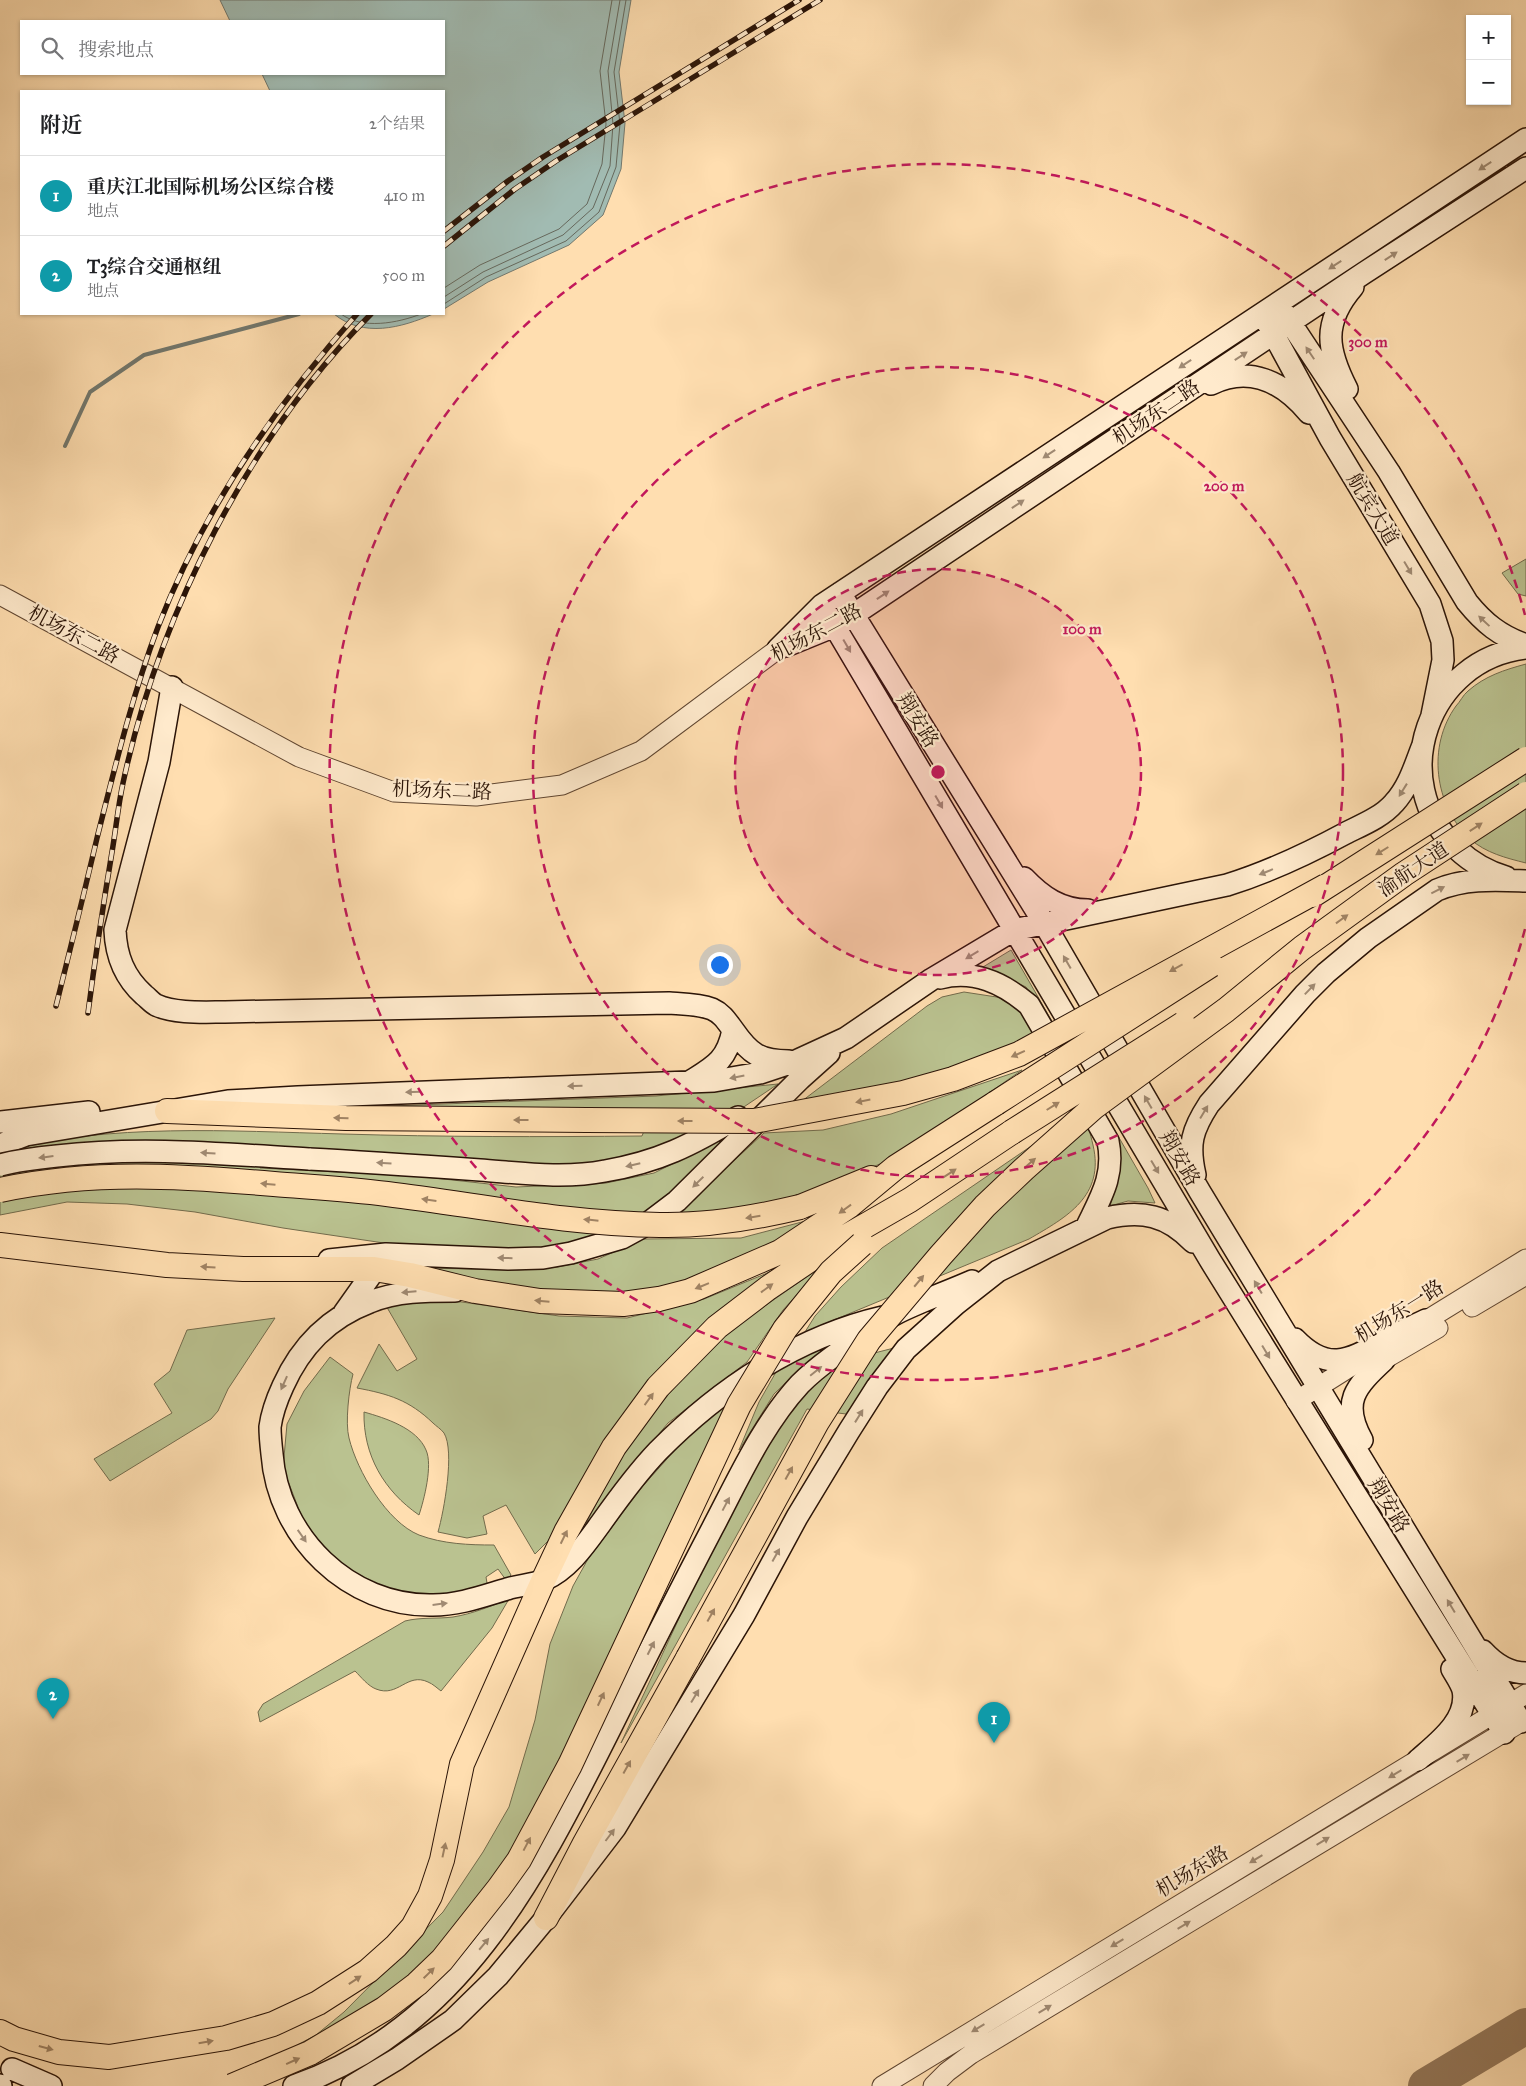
<!DOCTYPE html>
<html lang="zh">
<meta charset="utf-8">
<style>
:root{--surface:#fff;--page:#f6f6f6;--text:#202124;--muted:#757577;--line:#e0e0e0;--accent:#8f2418}
body{margin:0;font-family:"IM FELL Great Primer","Noto Serif SC",serif;background:var(--page);color:var(--text)}
.controls{position:absolute;right:15px;top:15px;display:grid;overflow:hidden;border-radius:0px;box-shadow:0 1px 4px #0004}
.controls button{width:45px;height:45px;display:grid;place-items:center;padding:0;border:0;border-bottom:1px solid var(--line);background:var(--surface);color:var(--text);font:25px sans-serif}
.you{position:absolute;left:719px;top:964px;width:18px;height:18px;margin:-12px;border:4px solid #fff;border-radius:50%;background:#1a73e8;box-shadow:0 0 0 8px #1a73e833}
.badge{display:grid;place-items:center;width:32px;height:32px;border-radius:50%;background:var(--accent);color:#fff;font-size:16px;font-weight:700}
.pin{position:absolute;translate:-50% -41px;filter:drop-shadow(0 1px 2px #0008)}
.pin::after{content:'';position:absolute;top:26px;width:18px;height:15px;background:inherit;clip-path:polygon(0 0,100% 0,50% 100%)}
.list{margin:0;padding:0;list-style:none}
h2{display:flex;justify-content:space-between;align-items:center;height:65px;margin:0;padding:0 20px;font-size:21px}
h2 small{font-size:16px;font-weight:400;color:var(--muted)}
.list li{display:grid;grid-template-columns:32px 1fr auto;gap:15px;align-items:center;box-sizing:border-box;height:80px;padding:0 20px;border-top:1px solid var(--line)}
.list b{display:block;font-size:19px;white-space:nowrap}
.list p{margin:0;font-size:16px;white-space:nowrap;color:var(--muted)}
.list em{font-size:16px;font-style:normal;color:var(--muted)}
.icon{flex:none;width:28px;height:28px;fill:none;stroke:currentColor;stroke-width:2;stroke-linecap:round;stroke-linejoin:round}
.map{position:relative;flex:none;width:1526px;height:2086px;overflow:hidden}
.search{position:absolute;background:var(--surface);box-shadow:0 1px 4px #0004;left:20px;top:20px;width:425px;height:55px;display:flex;align-items:center;gap:12px;box-sizing:border-box;padding:0 18px;border-radius:0px;color:var(--muted);font-size:19px}
.panel{position:absolute;background:var(--surface);box-shadow:0 1px 4px #0004;left:20px;top:90px;width:425px;height:225px;border-radius:0px}
.map>svg:first-child{display:block}
.green{fill:#bac290;stroke:#726b4c}
.water{fill:#a1bbb2;stroke:#72786e}
.lines{fill:none;stroke-linecap:round;stroke-linejoin:round}
.shore{stroke:#66685c;stroke-width:1}
.stream{stroke:#72786e;stroke-width:4}
.taxiway{stroke:#95795c;stroke-width:36}
.tertiary-casing{stroke:#604631;stroke-width:21}
.secondary-casing{stroke:#2b1407;stroke-width:24}
.trunk-casing{stroke:#2b1407;stroke-width:26}
.tertiary{stroke:#ffeacc;stroke-width:19}
.secondary{stroke:#ffeacc;stroke-width:21}
.trunk{stroke:#ffdeb0;stroke-width:24}
.rail-casing{stroke:#2b1407;stroke-width:5.5}
.rail{stroke:#ffeacc;stroke-width:4;stroke-dasharray:11;stroke-linecap:butt}
.secondary-bridge-casing{stroke:#2b1407;stroke-width:24;stroke-linecap:butt}
.trunk-bridge-casing{stroke:#2b1407;stroke-width:26;stroke-linecap:butt}
.secondary-bridge{stroke:#ffeacc;stroke-width:21}
.trunk-bridge{stroke:#ffdeb0;stroke-width:24}
.oneway{fill:#a08a73}
.oneway2{fill:#a08364}
.ring{fill:none;stroke:#c2185b;stroke-width:2.5;stroke-dasharray:9 6}
.labels{text-anchor:middle;dominant-baseline:central;stroke-width:4.5;stroke-linejoin:round;paint-order:stroke}
.street-label{font-size:20px;fill:#2b1407;stroke:#ffeacc}
.centre{fill:#c2185b;stroke:#ffeacc;stroke-width:2.5}
.ring-label{font-size:15px;text-anchor:middle;font-weight:bold;fill:#c2185b;stroke:#ffeacc;stroke-width:4.5;stroke-linejoin:round;paint-order:stroke}
</style>
<div class="map">
<svg width="1526" height="2086" viewBox="0 0 1526 2086">
<rect width="100%" height="100%" fill="#ffdeb0"/>
<filter id="stains"><feTurbulence type="fractalNoise" baseFrequency=".004" numOctaves="4"/><feColorMatrix values="0 0 0 0 .2 0 0 0 0 .09 0 0 0 0 .02 0 0 0 .5 -.17"/></filter>
<radialGradient id="worn" r=".72"><stop offset=".6" stop-color="#630" stop-opacity="0"/><stop offset="1" stop-color="#630" stop-opacity=".3"/></radialGradient>
<!-- green -->
<path class="green" d="M1526 559V596L1518 594 1502 573Z
M1526 664V863C1506 858 1486 853 1470 839 1434 805 1427 746 1456 706 1460 702 1463 695 1468 691 1485 676 1504 670 1526 664Z
M1011 950 1148 1188 1155 1203 1128 1201 1110 1206 1119 1174 1039 1006 1026 987 983 967Z
M964 992 1003 998 1022 1011 1035 1035 982 1058 891 1088 798 1104 927 1006 942 997Z
M1022 1070 954 1117 880 1164 813 1190 766 1205 719 1211 677 1213 764 1133 823 1130 891 1114Z
M778 1084 699 1137 602 1168 266 1150 260 1168 416 1176 516 1187 606 1183 654 1173 728 1136 668 1196 607 1236 568 1246 477 1252 384 1243 283 1228 195 1212 127 1204 67 1202 0 1215V1151C112 1123 228 1131 343 1134 442 1137 542 1137 642 1136L652 1111 337 1108 656 1096Z
M1081 1112C1088 1123 1090 1133 1093 1145 1105 1196 1067 1217 1029 1239L805 1332 815 1316 841 1287 882 1248Z
M817 1218 741 1266 623 1296H543L425 1268 518 1270 557 1267 598 1259 643 1239 741 1238Z
M822 1244 719 1316 557 1532 535 1554 506 1505 483 1516 487 1534 467 1538 438 1532C444 1511 455 1451 444 1433 441 1429 436 1426 433 1423 409 1400 389 1394 357 1388L379 1344 397 1371 417 1359 385 1304 434 1298 559 1316 627 1318 704 1299 765 1274Z
M824 1265 783 1310 747 1362 668 1423 640 1457 572 1550 621 1457 662 1402 703 1354 730 1330Z
M275 1318 228 1389 218 1411 211 1419 110 1481 94 1459 172 1413 154 1384 170 1371 187 1330Z
M845 1337 801 1368 774 1394 739 1450 759 1402 780 1365Z
M894 1348 846 1414 807 1409 621 1743 709 1554 772 1434 807 1387 839 1362Z
M330 1357 353 1374C349 1389 345 1423 349 1438 357 1471 387 1522 419 1535 443 1544 469 1545 494 1545L511 1575 506 1580 498 1569 486 1577 488 1589 435 1598 382 1588 357 1576 330 1555 303 1520 283 1468 287 1424 304 1391Z
M733 1397 592 1693 537 1807 509 1855 449 1937 406 1979 322 2041 271 2059 316 2035 344 2012 443 1912 483 1852 509 1807 535 1720 550 1644 573 1586 588 1559 642 1487 683 1441Z
M364 1412C385 1418 417 1428 426 1450 433 1465 424 1500 419 1515 384 1491 363 1455 364 1412Z
M509 1599 492 1628 441 1691C437 1688 433 1684 428 1682 407 1672 398 1698 376 1689 368 1686 361 1677 355 1671L260 1722 258 1712 263 1704 405 1621C421 1617 437 1619 453 1617 472 1614 491 1606 509 1599Z"/>
<!-- water -->
<path class="water" d="M220 0H631L619 72 625 123 621 169 603 215 569 245 488 282 444 309V91H270L262 74H444V21H230Z
M334 314H433C401 328 363 338 334 314Z"/>
<g class="lines">
<!-- shore -->
<path class="shore" d="M444 288 480 265 559 229 587 204 602 164 606 124 600 71 612 0
M444 297 483 272 563 235 593 208 610 166 613 124 608 71 620 0
M444 304 486 277 566 241 599 212 616 167 620 124 614 72 626 0
M341 314C362 330 398 323 421 314"/>
<!-- stream -->
<path class="stream" d="M65 446 90 392 144 355 299 314"/>
<!-- taxiway -->
<path class="taxiway" d="M1426 2086 1526 2026"/>
<defs>
<path id="tertiary" d="M0 595 299 757 394 792 476 796 562 785 641 751 778 649
M1472 1307 1526 1275
M1414 1328 1526 1259
M1371 1367 1438 1328
M1296 1401 1369 1355
M882 2086 1526 1694
M933 2086 947 2072 971 2054 1516 1725"/>
<path id="secondary" d="M1284 313 1389 472 1467 602C1484 623 1500 636 1526 645
M1267 322 1330 438 1430 604 1442 641 1443 660 1432 715
M1211 384C1249 365 1283 382 1309 413
M1347 389C1327 350 1322 323 1353 287
M840 593 1044 923 1200 1192 1521 1722
M822 605 1210 1260 1504 1733
M786 646 835 626 853 615 1364 273 1526 168
M778 649 822 605 1526 139
M172 687 159 762 115 930C116 956 124 977 144 995 148 998 152 1003 156 1005 175 1014 205 1012 225 1012L669 1003C683 1004 699 1004 712 1009 723 1014 727 1022 734 1031 750 1054 760 1061 789 1061
M1506 877C1488 872 1471 862 1457 849 1385 780 1428 659 1526 648
M1024 878C1042 897 1061 910 1088 910
M940 978C974 969 1003 983 1029 1005L1108 1141C1115 1175 1101 1197 1087 1226
M691 1081C715 1066 727 1060 733 1030
M0 1122 89 1112
M0 1145 26 1135 228 1101 298 1097 714 1081 760 1073 796 1061 846 1038 932 979 1014 930 1227 885C1269 872 1307 854 1346 833 1362 825 1382 817 1394 803 1409 787 1415 765 1423 745
M309 1159C366 1162 423 1166 480 1170 521 1173 564 1179 605 1171 658 1162 692 1145 738 1117
M1195 1175C1188 1144 1192 1130 1209 1104L1305 994 1326 973 1368 938 1437 890C1466 878 1495 880 1526 881
M329 1260 386 1254 508 1259 543 1258 571 1253 622 1238 644 1226 677 1201 800 1079 829 1053
M455 1291C426 1291 397 1291 370 1302 328 1318 301 1346 283 1386 277 1399 272 1412 270 1427 270 1436 271 1445 272 1454 278 1537 349 1607 433 1605 459 1605 483 1596 507 1589 519 1585 533 1585 544 1580 569 1569 585 1545 601 1523 618 1499 637 1473 658 1451 720 1388 797 1337 883 1317
M344 1313 383 1258
M1295 1339C1328 1373 1349 1360 1384 1341 1398 1333 1412 1327 1426 1320
M1362 1440C1341 1402 1355 1387 1384 1360
M1483 1651C1494 1663 1509 1673 1526 1673
M1418 1760C1437 1743 1469 1720 1463 1690 1461 1683 1456 1676 1452 1669
M12 2069 51 2086
M0 2085 1 2086
M294 2086C459 2028 534 1880 608 1733 642 1665 677 1596 712 1529 738 1480 762 1425 800 1384 820 1364 846 1347 870 1331 878 1325 887 1318 897 1313 921 1301 947 1292 972 1281
M352 2086 397 2059 453 2020 498 1976 546 1918 615 1828 744 1615 797 1517 849 1431 877 1387 906 1349 956 1304 998 1271 1107 1218C1142 1210 1167 1215 1193 1242"/>
<path id="trunk" d="M167 1111 346 1118 587 1120
M800 1207 871 1178
M0 1245 167 1265 243 1269H374L410 1275 475 1291 540 1301 623 1304 659 1299 690 1291 780 1252 849 1206 896 1167 996 1103
M546 1918 585 1843 688 1658
M0 2032 14 2039 59 2052 109 2057 226 2038 273 2024 318 2003 368 1971 396 1946 413 1927 430 1896 442 1860 462 1764 543 1581 566 1532 614 1447 658 1387 717 1327 768 1288 830 1246 910 1200 1012 1132"/>
</defs>
<!-- tertiary casing -->
<use href="#tertiary" class="tertiary-casing"/>
<!-- secondary casing -->
<use href="#secondary" class="secondary-casing"/>
<!-- trunk casing -->
<use href="#trunk" class="trunk-casing"/>
<!-- tertiary -->
<use href="#tertiary" class="tertiary"/>
<!-- secondary -->
<use href="#secondary" class="secondary"/>
<!-- trunk -->
<use href="#trunk" class="trunk"/>
<defs>
<path id="rail" d="M444 231 508 181 543 157 799 0
M444 246 515 189 556 161 820 0
M56 1006C70 950 84 894 97 838 115 767 132 696 158 627 203 510 274 407 357 314
M88 1013C95 959 103 906 112 852 116 829 118 806 123 783 159 615 249 436 371 314"/>
</defs>
<!-- rail casing -->
<use href="#rail" class="rail-casing"/>
<!-- rail -->
<use href="#rail" class="rail"/>
<defs>
<path id="secondary-bridge" d="M0 1165C19 1160 37 1158 57 1156 141 1146 225 1154 309 1159"/>
<path id="trunk-bridge" d="M1313 895 1526 759
M996 1103 1211 965
M587 1120 754 1121 903 1093 953 1079 1019 1054 1326 886
M1012 1132 1183 1024
M0 1190C94 1170 179 1176 274 1184 311 1187 349 1189 387 1194 477 1205 568 1224 660 1225 707 1226 754 1218 800 1207
M688 1658 817 1422 869 1340 941 1255 985 1206 1024 1169 1094 1107 1226 1010 1302 948 1404 874 1526 794
M232 2086 310 2053 384 2009 417 1984 442 1960 499 1888 519 1860 570 1765 739 1405 785 1329 831 1272 862 1244"/>
</defs>
<!-- secondary-bridge casing -->
<use href="#secondary-bridge" class="secondary-bridge-casing"/>
<!-- trunk-bridge casing -->
<use href="#trunk-bridge" class="trunk-bridge-casing"/>
<!-- secondary-bridge -->
<use href="#secondary-bridge" class="secondary-bridge"/>
<!-- trunk-bridge -->
<use href="#trunk-bridge" class="trunk-bridge"/>
</g>
<!-- one-way arrows -->
<defs><path id="oneway-solid" d="M-6-.8H1V-3.2L6.5 0L1 3.2V.8H-6Z" transform="scale(1.25)"/></defs>
<g class="oneway">
<use href="#oneway-solid" transform="translate(1485 166) rotate(147)"/>
<use href="#oneway-solid" transform="translate(1391 256) rotate(-33)"/>
<use href="#oneway-solid" transform="translate(1335 265) rotate(147)"/>
<use href="#oneway-solid" transform="translate(1310 353) rotate(-124)"/>
<use href="#oneway-solid" transform="translate(1241 356) rotate(-33)"/>
<use href="#oneway-solid" transform="translate(1185 364) rotate(146)"/>
<use href="#oneway-solid" transform="translate(1049 454) rotate(146)"/>
<use href="#oneway-solid" transform="translate(1018 504) rotate(-34)"/>
<use href="#oneway-solid" transform="translate(1408 568) rotate(59)"/>
<use href="#oneway-solid" transform="translate(883 595) rotate(-34)"/>
<use href="#oneway-solid" transform="translate(1484 621) rotate(-137)"/>
<use href="#oneway-solid" transform="translate(847 646) rotate(60)"/>
<use href="#oneway-solid" transform="translate(1403 790) rotate(122)"/>
<use href="#oneway-solid" transform="translate(939 802) rotate(60)"/>
<use href="#oneway-solid" transform="translate(1266 872) rotate(158)"/>
<use href="#oneway-solid" transform="translate(1438 890) rotate(-27)"/>
<use href="#oneway-solid" transform="translate(972 955) rotate(149)"/>
<use href="#oneway-solid" transform="translate(1067 962) rotate(-120)"/>
<use href="#oneway-solid" transform="translate(1310 989) rotate(-46)"/>
<use href="#oneway-solid" transform="translate(737 1077) rotate(169)"/>
<use href="#oneway-solid" transform="translate(575 1086) rotate(178)"/>
<use href="#oneway-solid" transform="translate(413 1092) rotate(178)"/>
<use href="#oneway-solid" transform="translate(1148 1102) rotate(-120)"/>
<use href="#oneway-solid" transform="translate(1204 1112) rotate(-59)"/>
<use href="#oneway-solid" transform="translate(208 1153) rotate(-177)"/>
<use href="#oneway-solid" transform="translate(46 1157) rotate(173)"/>
<use href="#oneway-solid" transform="translate(384 1163) rotate(-176)"/>
<use href="#oneway-solid" transform="translate(633 1165) rotate(167)"/>
<use href="#oneway-solid" transform="translate(1155 1167) rotate(59)"/>
<use href="#oneway-solid" transform="translate(698 1182) rotate(136)"/>
<use href="#oneway-solid" transform="translate(505 1258) rotate(-179)"/>
<use href="#oneway-solid" transform="translate(1258 1287) rotate(-121)"/>
<use href="#oneway-solid" transform="translate(409 1292) rotate(175)"/>
<use href="#oneway-solid" transform="translate(1266 1352) rotate(59)"/>
<use href="#oneway-solid" transform="translate(816 1371) rotate(-39)"/>
<use href="#oneway-solid" transform="translate(284 1383) rotate(114)"/>
<use href="#oneway-solid" transform="translate(859 1416) rotate(-58)"/>
<use href="#oneway-solid" transform="translate(726 1504) rotate(-62)"/>
<use href="#oneway-solid" transform="translate(302 1536) rotate(55)"/>
<use href="#oneway-solid" transform="translate(776 1555) rotate(-61)"/>
<use href="#oneway-solid" transform="translate(440 1604) rotate(-7)"/>
<use href="#oneway-solid" transform="translate(1451 1606) rotate(-121)"/>
<use href="#oneway-solid" transform="translate(651 1648) rotate(-63)"/>
<use href="#oneway-solid" transform="translate(695 1696) rotate(-59)"/>
<use href="#oneway-solid" transform="translate(1463 1758) rotate(-31)"/>
<use href="#oneway-solid" transform="translate(1395 1774) rotate(149)"/>
<use href="#oneway-solid" transform="translate(610 1835) rotate(-53)"/>
<use href="#oneway-solid" transform="translate(1323 1841) rotate(-31)"/>
<use href="#oneway-solid" transform="translate(1256 1859) rotate(149)"/>
<use href="#oneway-solid" transform="translate(1184 1925) rotate(-31)"/>
<use href="#oneway-solid" transform="translate(1117 1943) rotate(149)"/>
<use href="#oneway-solid" transform="translate(484 1944) rotate(-50)"/>
<use href="#oneway-solid" transform="translate(1045 2009) rotate(-31)"/>
<use href="#oneway-solid" transform="translate(978 2028) rotate(149)"/>
</g>
<g class="oneway2">
<use href="#oneway-solid" transform="translate(1476 827) rotate(-33)"/>
<use href="#oneway-solid" transform="translate(1382 851) rotate(148)"/>
<use href="#oneway-solid" transform="translate(1342 919) rotate(-36)"/>
<use href="#oneway-solid" transform="translate(1176 968) rotate(151)"/>
<use href="#oneway-solid" transform="translate(1018 1054) rotate(156)"/>
<use href="#oneway-solid" transform="translate(863 1101) rotate(169)"/>
<use href="#oneway-solid" transform="translate(1053 1106) rotate(-32)"/>
<use href="#oneway-solid" transform="translate(341 1118) rotate(-178)"/>
<use href="#oneway-solid" transform="translate(521 1120) rotate(-180)"/>
<use href="#oneway-solid" transform="translate(685 1121) rotate(-180)"/>
<use href="#oneway-solid" transform="translate(1030 1163) rotate(-41)"/>
<use href="#oneway-solid" transform="translate(950 1173) rotate(-33)"/>
<use href="#oneway-solid" transform="translate(268 1184) rotate(-175)"/>
<use href="#oneway-solid" transform="translate(429 1200) rotate(-172)"/>
<use href="#oneway-solid" transform="translate(845 1209) rotate(144)"/>
<use href="#oneway-solid" transform="translate(753 1217) rotate(171)"/>
<use href="#oneway-solid" transform="translate(591 1220) rotate(-174)"/>
<use href="#oneway-solid" transform="translate(208 1267) rotate(-176)"/>
<use href="#oneway-solid" transform="translate(919 1281) rotate(-50)"/>
<use href="#oneway-solid" transform="translate(702 1286) rotate(158)"/>
<use href="#oneway-solid" transform="translate(767 1288) rotate(-36)"/>
<use href="#oneway-solid" transform="translate(542 1301) rotate(-175)"/>
<use href="#oneway-solid" transform="translate(649 1399) rotate(-54)"/>
<use href="#oneway-solid" transform="translate(789 1473) rotate(-61)"/>
<use href="#oneway-solid" transform="translate(564 1537) rotate(-64)"/>
<use href="#oneway-solid" transform="translate(711 1615) rotate(-61)"/>
<use href="#oneway-solid" transform="translate(601 1699) rotate(-65)"/>
<use href="#oneway-solid" transform="translate(627 1767) rotate(-61)"/>
<use href="#oneway-solid" transform="translate(527 1844) rotate(-62)"/>
<use href="#oneway-solid" transform="translate(444 1850) rotate(-78)"/>
<use href="#oneway-solid" transform="translate(429 1973) rotate(-44)"/>
<use href="#oneway-solid" transform="translate(355 1980) rotate(-34)"/>
<use href="#oneway-solid" transform="translate(206 2042) rotate(-10)"/>
<use href="#oneway-solid" transform="translate(46 2048) rotate(15)"/>
<use href="#oneway-solid" transform="translate(293 2061) rotate(-24)"/>
</g>
<!-- distance rings -->
<circle cx="938" cy="772" r="203" fill="#c2185b" fill-opacity=".12"/>
<g class="ring">
<circle cx="938" cy="772" r="203"/>
<circle cx="938" cy="772" r="405"/>
<path d="M1525 929A608 608 0 1 1 1525 615"/>
</g>
<g class="labels">
<!-- street labels -->
<g class="street-label">
<text transform="translate(1156 412) rotate(-34)">机场东二路</text>
<text transform="translate(1373 509) rotate(59)">航宾大道</text>
<text transform="translate(816 632) rotate(-28)">机场东二路</text>
<text transform="translate(74 634) rotate(28)">机场东二路</text>
<text transform="translate(918 720) rotate(58)">翔安路</text>
<text transform="translate(442 790) rotate(2)">机场东二路</text>
<text transform="translate(1413 869) rotate(-34)">渝航大道</text>
<text transform="translate(1180 1158) rotate(60)">翔安路</text>
<text transform="translate(1399 1311) rotate(-32)">机场东一路</text>
<text transform="translate(1389 1505) rotate(59)">翔安路</text>
<text transform="translate(1192 1871) rotate(-31)">机场东路</text>
</g>
</g>
<circle cx="938" cy="772" r="8" class="centre"/>
<g class="ring-label">
<text x="1368" y="347">300 m</text>
<text x="1224" y="491">200 m</text>
<text x="1082" y="634">100 m</text>
</g>
<rect width="100%" height="100%" filter="url(#stains)"/>
<rect width="100%" height="100%" fill="url(#worn)"/>
</svg>
<div class="controls">
<button>+</button>
<button>−</button>
</div>
<div class="you"></div>
<div class="pin badge" style="left:994px;top:1743px;background:#0f9aa8">1</div>
<div class="pin badge" style="left:53px;top:1719px;background:#0f9aa8">2</div>
<div class="search"><svg class="icon" aria-label="search" viewBox="0 0 24 24"><circle cx="10" cy="10" r="6"/><path d="M15 15l6 6"/></svg>搜索地点</div>
<section class="panel">
<h2>附近<small>2个结果</small></h2>
<ul class="list">
<li><span class="badge" style="background:#0f9aa8">1</span><div><b>重庆江北国际机场公区综合楼</b><p>地点</p></div><em>410 m</em></li>
<li><span class="badge" style="background:#0f9aa8">2</span><div><b>T3综合交通枢纽</b><p>地点</p></div><em>500 m</em></li>
</ul>
</section>
</div>
